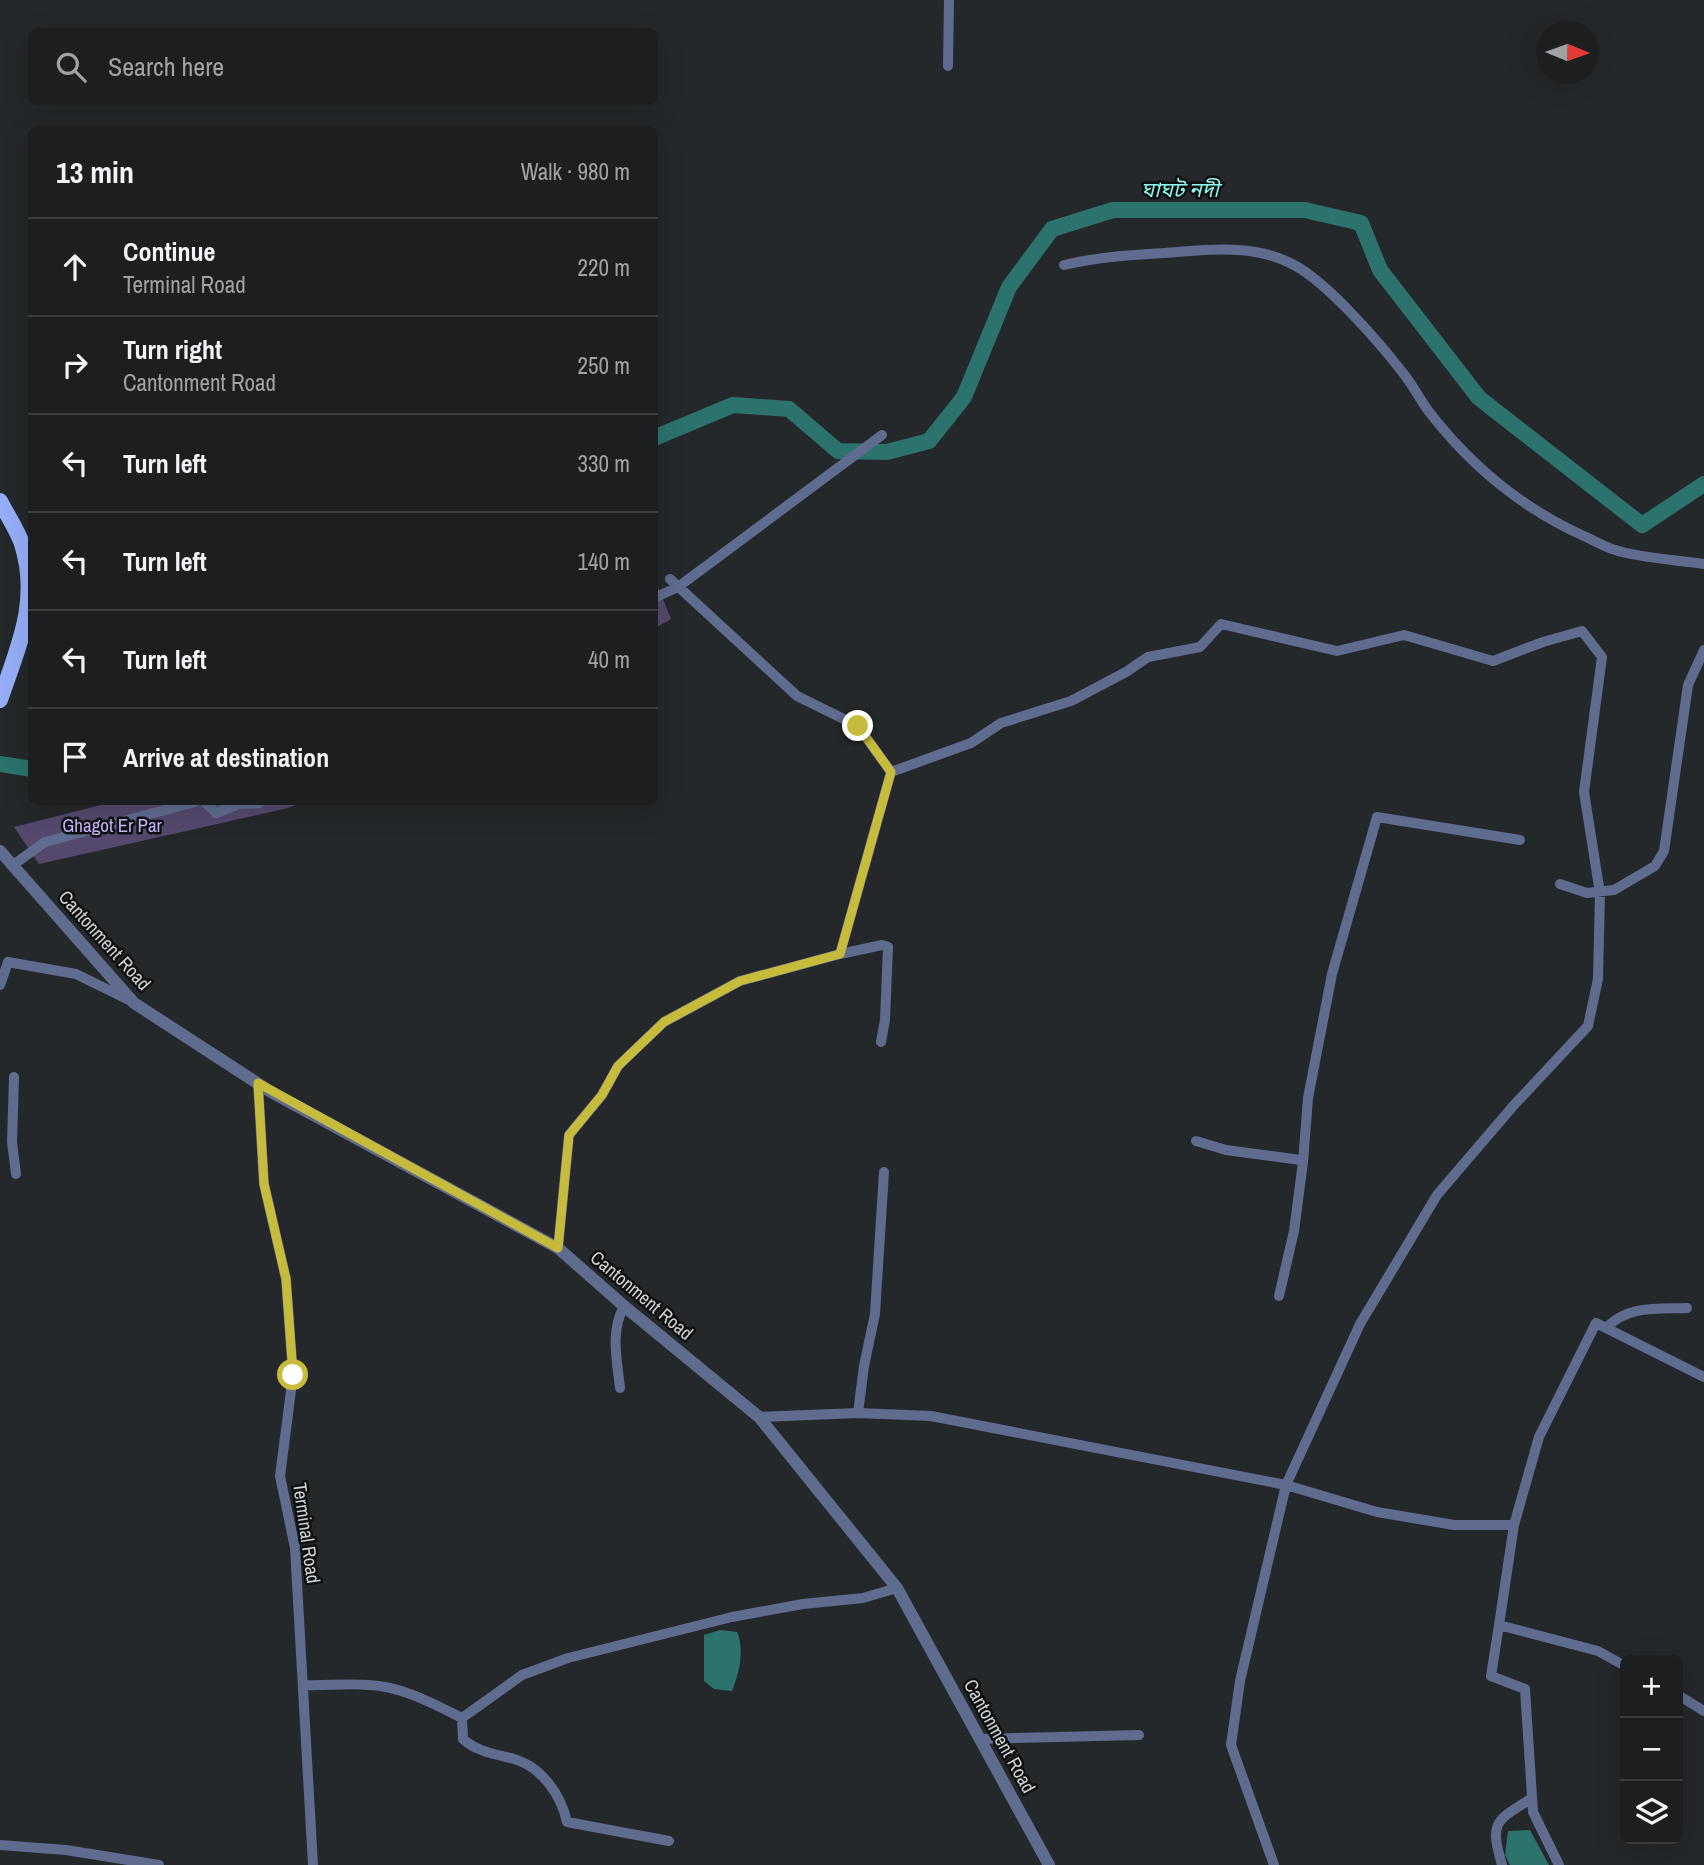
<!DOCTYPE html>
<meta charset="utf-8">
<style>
:root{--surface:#1c1e20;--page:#292b2d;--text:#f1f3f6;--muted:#a0a2a5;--line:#3a3c3e}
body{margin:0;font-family:"Archivo Narrow","Noto Sans Bengali",sans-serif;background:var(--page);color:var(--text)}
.controls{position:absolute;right:21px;bottom:21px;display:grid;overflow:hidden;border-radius:10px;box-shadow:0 7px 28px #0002}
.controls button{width:63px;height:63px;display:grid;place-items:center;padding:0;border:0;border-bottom:2px solid var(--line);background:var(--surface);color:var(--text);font:35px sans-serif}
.compass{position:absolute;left:1536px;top:21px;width:63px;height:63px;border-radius:50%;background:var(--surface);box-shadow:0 7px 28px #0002;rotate:91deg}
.stop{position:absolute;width:21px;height:21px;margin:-16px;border:5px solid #c7bb3c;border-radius:50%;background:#fff}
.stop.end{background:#c7bb3c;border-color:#fff;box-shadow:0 2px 7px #0008}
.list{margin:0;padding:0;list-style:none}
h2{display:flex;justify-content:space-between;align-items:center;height:91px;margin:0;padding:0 28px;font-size:30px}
h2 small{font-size:23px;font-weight:400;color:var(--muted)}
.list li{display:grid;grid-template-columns:46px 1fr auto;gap:21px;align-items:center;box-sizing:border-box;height:98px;padding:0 28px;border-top:2px solid var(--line)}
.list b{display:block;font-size:26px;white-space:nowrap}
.list p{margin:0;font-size:23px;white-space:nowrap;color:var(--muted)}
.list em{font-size:23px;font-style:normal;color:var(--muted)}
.icon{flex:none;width:38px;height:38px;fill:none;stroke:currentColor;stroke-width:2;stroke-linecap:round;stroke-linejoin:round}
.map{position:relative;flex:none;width:1704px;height:1865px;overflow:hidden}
.search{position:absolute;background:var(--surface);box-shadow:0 7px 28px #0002;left:28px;top:28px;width:630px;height:77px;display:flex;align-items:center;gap:18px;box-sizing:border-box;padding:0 24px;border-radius:10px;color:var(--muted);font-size:26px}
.panel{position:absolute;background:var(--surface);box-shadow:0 7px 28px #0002;left:28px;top:126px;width:630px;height:679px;border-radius:10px}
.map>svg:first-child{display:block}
.green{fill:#54496d}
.water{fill:#2c736d}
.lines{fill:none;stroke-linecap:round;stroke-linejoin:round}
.river{stroke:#2c736d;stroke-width:16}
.minor{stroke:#5f6b8f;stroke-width:10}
.tertiary{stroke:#5f6b8f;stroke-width:12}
.primary{stroke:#96aef9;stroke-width:16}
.route{stroke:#c7bb3c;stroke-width:9}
.labels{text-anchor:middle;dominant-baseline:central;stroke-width:5;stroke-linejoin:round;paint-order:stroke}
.park-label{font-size:19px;fill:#c8b3fb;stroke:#0f1011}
.street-label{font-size:19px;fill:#cfd1d3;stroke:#0f1011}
.water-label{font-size:21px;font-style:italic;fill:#8ffaef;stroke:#0f1011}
</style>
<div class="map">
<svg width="1704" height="1865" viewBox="0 0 1704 1865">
<rect width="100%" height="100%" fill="#25282a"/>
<!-- green -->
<path class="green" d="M654 577 671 619 655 628H654Z
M113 802H303L288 808 39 864 14 827Z"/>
<!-- water -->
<path class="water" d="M720 1630 737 1632C745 1650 739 1673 732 1691L714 1689 704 1681V1635Z
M1530 1830 1549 1865H1510L1505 1855 1508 1831Z"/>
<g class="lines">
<!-- river -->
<path class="river" d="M654 438 733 405 789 409 838 451 887 452 929 441 964 397 1009 287 1052 229 1113 210H1305L1361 223 1380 270 1479 398 1642 525 1704 484
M0 764 32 769"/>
<!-- minor -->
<path class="minor" d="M948 66 949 0
M1064 265C1098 257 1130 255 1164 253 1208 250 1254 243 1294 265 1328 283 1379 342 1403 373 1413 385 1420 400 1430 413 1472 467 1523 509 1586 537 1595 541 1605 547 1615 550 1640 558 1677 560 1704 564
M654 598 678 587 882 435
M891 772 971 743 1001 723 1071 701 1126 672 1148 657 1200 647 1221 624 1337 651 1404 635 1493 661 1543 642 1582 631 1602 657 1584 792 1600 893 1598 979 1588 1026 1514 1105 1437 1195 1360 1324 1286 1485 1240 1681 1231 1745 1274 1865
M205 802 216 813 239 804 259 803
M13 865 45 842 195 802
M1560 884 1587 893 1614 890 1655 866 1664 851 1688 685 1704 650
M840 954 882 945 888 947 885 1020 881 1042
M0 985 8 962 76 974 131 1001
M14 1077 12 1142 16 1174
M258 1083 264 1184 286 1279 293 1375 280 1476 295 1548 313 1865
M1196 1141 1226 1150 1301 1160
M558 1248 569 1135 602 1095 618 1066 664 1022 740 981 840 954 891 772 858 726 797 696 670 579
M1279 1296 1294 1231 1303 1162 1308 1098 1332 974 1377 817 1520 840
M1606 1328C1628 1305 1657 1309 1687 1308
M620 1388C617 1360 610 1332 624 1306
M858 1413 864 1366 875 1314 884 1172
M759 1417 858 1413 931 1416 1286 1485 1377 1512 1454 1525H1514
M1499 1625 1491 1676 1525 1689 1533 1812 1559 1865
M1625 1666 1598 1651 1499 1625 1514 1525 1539 1437 1596 1323 1704 1377
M303 1685C326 1686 347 1683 369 1685 401 1686 434 1704 462 1718L463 1739C477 1752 496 1754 514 1759 542 1767 561 1795 567 1822L669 1841
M1678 1695 1704 1711
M462 1718 522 1675 568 1658 732 1617 803 1604 863 1598 897 1588
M979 1739 1139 1735
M0 1845 66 1850 159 1865
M1502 1865C1489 1821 1496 1821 1532 1798"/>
<!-- tertiary -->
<path class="tertiary" d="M0 851 134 1003 271 1092 558 1248 624 1306 759 1417 897 1588 1049 1865"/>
<!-- primary -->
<path class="primary" d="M0 501C7 515 17 529 22 544 40 601 18 647 0 700"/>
</g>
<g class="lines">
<!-- route -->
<path class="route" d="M293 1375 286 1279 264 1184 258 1083 558 1248 569 1135 602 1095 618 1066 664 1022 740 981 840 954 891 772 858 726"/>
</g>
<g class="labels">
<!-- park labels -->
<g class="park-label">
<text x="112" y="825">Ghagot Er Par</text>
</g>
<!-- street labels -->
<g class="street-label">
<text transform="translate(105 940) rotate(48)">Cantonment Road</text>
<text transform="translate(642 1295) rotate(40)">Cantonment Road</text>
<text transform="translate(307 1533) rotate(82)">Terminal Road</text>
<text transform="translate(1000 1736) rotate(61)">Cantonment Road</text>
</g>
<!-- water labels -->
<g class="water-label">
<text x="1180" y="189">ঘাঘট নদী</text>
</g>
</g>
</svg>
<div class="controls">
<button>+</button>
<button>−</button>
<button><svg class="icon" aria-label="layers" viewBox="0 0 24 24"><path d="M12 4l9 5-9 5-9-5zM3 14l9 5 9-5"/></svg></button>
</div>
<svg class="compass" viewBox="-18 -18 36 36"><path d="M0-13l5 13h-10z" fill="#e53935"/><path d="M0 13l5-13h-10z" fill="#a0a2a5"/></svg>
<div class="stop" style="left:293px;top:1375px"></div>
<div class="stop end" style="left:858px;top:726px"></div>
<div class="search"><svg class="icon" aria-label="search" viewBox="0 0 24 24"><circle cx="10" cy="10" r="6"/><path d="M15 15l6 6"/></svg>Search here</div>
<section class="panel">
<h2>13 min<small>Walk · 980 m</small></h2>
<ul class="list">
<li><svg class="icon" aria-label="ahead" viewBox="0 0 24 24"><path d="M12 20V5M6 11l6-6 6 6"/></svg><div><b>Continue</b><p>Terminal Road</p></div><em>220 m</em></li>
<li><svg class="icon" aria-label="right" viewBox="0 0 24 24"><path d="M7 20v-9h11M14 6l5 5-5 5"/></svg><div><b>Turn right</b><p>Cantonment Road</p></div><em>250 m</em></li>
<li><svg class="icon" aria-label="left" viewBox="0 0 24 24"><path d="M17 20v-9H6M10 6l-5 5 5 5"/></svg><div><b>Turn left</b></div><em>330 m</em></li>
<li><svg class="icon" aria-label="left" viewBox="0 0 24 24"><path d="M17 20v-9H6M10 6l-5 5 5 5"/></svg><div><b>Turn left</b></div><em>140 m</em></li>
<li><svg class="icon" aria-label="left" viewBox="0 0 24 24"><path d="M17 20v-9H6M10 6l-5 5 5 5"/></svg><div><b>Turn left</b></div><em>40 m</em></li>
<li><svg class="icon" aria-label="arrive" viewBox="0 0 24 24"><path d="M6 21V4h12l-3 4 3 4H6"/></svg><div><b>Arrive at destination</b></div></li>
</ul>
</section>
</div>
